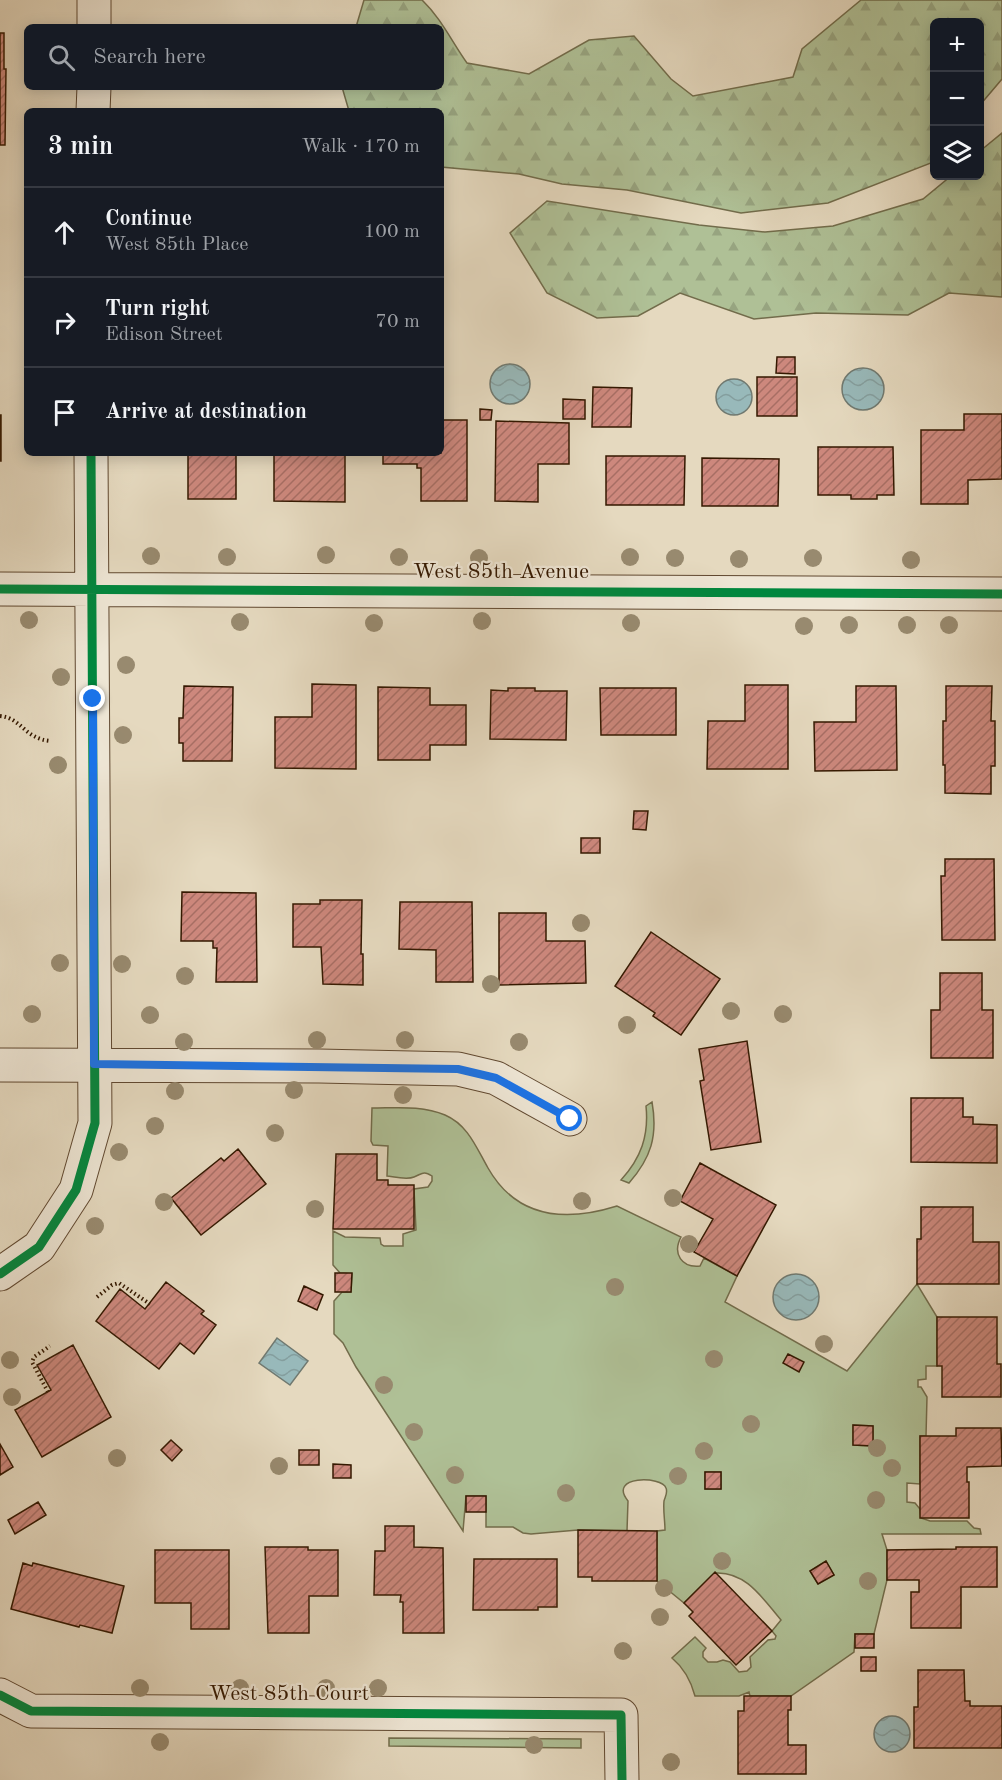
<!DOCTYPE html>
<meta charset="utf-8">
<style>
:root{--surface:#171b24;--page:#20242c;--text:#f1f3f6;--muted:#9ea1a6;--line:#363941}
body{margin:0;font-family:"Old Standard TT",serif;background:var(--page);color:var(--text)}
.controls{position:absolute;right:18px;top:18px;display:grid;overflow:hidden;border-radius:9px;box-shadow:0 3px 15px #0003}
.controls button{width:54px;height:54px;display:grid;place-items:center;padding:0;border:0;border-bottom:2px solid var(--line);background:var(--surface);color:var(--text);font:30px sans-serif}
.stop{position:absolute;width:18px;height:18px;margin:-14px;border:4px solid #1a73e8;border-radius:50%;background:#fff}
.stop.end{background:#1a73e8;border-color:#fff;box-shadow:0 2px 6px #0008}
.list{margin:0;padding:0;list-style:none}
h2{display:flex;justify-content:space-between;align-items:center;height:78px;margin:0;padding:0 24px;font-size:26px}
h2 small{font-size:20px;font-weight:400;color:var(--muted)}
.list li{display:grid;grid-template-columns:39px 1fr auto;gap:18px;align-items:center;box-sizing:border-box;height:90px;padding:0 24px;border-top:2px solid var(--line)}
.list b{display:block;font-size:22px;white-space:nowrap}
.list p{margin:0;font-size:20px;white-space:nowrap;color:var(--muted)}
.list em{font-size:20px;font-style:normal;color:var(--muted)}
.icon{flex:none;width:33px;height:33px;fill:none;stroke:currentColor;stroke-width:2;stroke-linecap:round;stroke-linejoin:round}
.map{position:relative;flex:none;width:1002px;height:1780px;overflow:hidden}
.search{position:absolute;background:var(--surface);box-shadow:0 3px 15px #0003;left:24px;top:24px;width:420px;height:66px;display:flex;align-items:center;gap:15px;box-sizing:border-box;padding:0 21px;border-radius:9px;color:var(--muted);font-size:22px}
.panel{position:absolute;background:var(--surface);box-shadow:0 3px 15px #0003;left:24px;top:108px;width:420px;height:348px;border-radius:9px}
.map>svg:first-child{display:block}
.green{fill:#afc096;stroke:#726c4b;stroke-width:1.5;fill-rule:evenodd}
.forest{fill:url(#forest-firs);stroke:#726c4b;stroke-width:1.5}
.water{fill:url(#water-waves);stroke:#707970;stroke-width:1.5}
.building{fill:url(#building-hatch);stroke:#341800;stroke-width:1.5}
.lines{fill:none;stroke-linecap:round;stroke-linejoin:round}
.minor-casing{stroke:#604830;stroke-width:35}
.path{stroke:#341800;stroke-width:4;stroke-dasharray:1.5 3;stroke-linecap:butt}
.minor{stroke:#eee6d5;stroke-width:33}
.cycleway-casing{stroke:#eee6d5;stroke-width:13}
.cycleway{stroke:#00873e;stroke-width:9}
.tree{fill:#988a6f}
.route{stroke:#1a73e8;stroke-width:8}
.labels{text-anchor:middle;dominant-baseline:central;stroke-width:4.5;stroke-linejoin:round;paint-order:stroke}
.street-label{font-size:22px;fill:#341800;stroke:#eee6d5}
</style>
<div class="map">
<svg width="1002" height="1780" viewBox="0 0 1002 1780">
<defs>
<pattern id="forest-firs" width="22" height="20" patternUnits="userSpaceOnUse" patternTransform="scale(1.5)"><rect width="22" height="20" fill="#afc096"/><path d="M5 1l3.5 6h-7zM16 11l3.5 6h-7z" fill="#97a480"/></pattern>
<pattern id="water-waves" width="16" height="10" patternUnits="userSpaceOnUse" patternTransform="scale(1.5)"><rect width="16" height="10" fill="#98b9ba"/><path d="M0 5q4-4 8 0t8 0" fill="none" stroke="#849e9e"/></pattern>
<pattern id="building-hatch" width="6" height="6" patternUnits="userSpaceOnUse" patternTransform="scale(1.5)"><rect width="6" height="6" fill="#cd887d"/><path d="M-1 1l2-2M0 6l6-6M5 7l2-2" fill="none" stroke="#a76e64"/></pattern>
</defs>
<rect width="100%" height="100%" fill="#e5d9bf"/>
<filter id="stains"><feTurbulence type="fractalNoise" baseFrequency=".00333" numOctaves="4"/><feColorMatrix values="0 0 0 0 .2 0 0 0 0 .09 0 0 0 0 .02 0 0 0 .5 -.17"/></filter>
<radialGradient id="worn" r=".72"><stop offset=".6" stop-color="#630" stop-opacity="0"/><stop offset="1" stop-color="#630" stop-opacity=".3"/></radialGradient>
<!-- green -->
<path class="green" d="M652 1102C658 1136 651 1158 629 1183L621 1180C641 1158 649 1136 646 1106Z
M372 1108C396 1108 422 1105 445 1115 468 1125 476 1147 488 1168 517 1219 566 1222 617 1206L681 1237C672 1254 682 1268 700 1266L704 1258 737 1276 725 1302 847 1371 917 1284 937 1317V1366H926V1379L918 1380V1387H921L927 1397 926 1436H920V1484L907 1483V1502L915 1503 920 1509 921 1518 930 1521H967L974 1528 980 1529 981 1534H882L887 1550V1580L874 1634H855L854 1652 791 1696H750L749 1692 739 1696H695C691 1681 684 1668 672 1658L695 1637 706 1648 703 1652V1657L708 1662H717L723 1660 730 1662 739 1672 747 1671 751 1667 750 1657 768 1640 775 1639 776 1636 772 1631 781 1620C763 1599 746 1571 715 1573L684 1603 657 1581V1531L665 1530C665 1521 663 1510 664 1501 665 1497 668 1493 666 1488 662 1476 607 1475 628 1501L627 1531 578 1530 531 1534 523 1533 513 1527H486V1496H466L463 1531 356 1367 343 1343 334 1334V1301L342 1292H351L352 1274 340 1273 333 1265V1231L345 1237 380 1238 381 1244 384 1246H403V1234L416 1230 414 1189 428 1187 432 1181V1176C423 1170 422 1174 414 1177 407 1180 395 1177 387 1176L388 1146 373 1145 371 1141ZM853 1425 873 1426V1446L853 1445ZM705 1472H721V1489H705ZM826 1561 834 1575 818 1584 810 1571Z
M389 1738 581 1739V1748L389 1746Z"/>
<!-- forest -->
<path class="forest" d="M364 0H422C441 18 452 42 467 63L529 74 589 40 634 36 671 79 693 96 793 77 802 49 861 0H1002V79L980 105V22H934V159L931 163 828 203 741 213 627 190 562 184 519 174 441 167V111H349L342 87H441V27H356Z
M1002 133V297L949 293 908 315 816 313 754 319 680 293 638 316 597 318 547 293 510 233 547 201 699 225 765 232 833 226 923 199 951 176H980V151Z"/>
<!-- water -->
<path class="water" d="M490 384a20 20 0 1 1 40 0a20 20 0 1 1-40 0Z
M842 389a21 21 0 1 1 42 0a21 21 0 1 1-42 0Z
M716 397a18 18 0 1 1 36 0a18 18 0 1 1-36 0Z
M773 1297a23 23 0 1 1 46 0a23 23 0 1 1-46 0Z
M277 1338 308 1361 290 1385 259 1363Z
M874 1734a18 18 0 1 1 36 0a18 18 0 1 1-36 0Z"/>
<!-- building -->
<path class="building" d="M0 33H4V69H6L5 145H0Z
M777 357H795V374L776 373Z
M757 377H797V416H757Z
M593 387 632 388 631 427H592Z
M563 399 585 400V419H563Z
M480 409 492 410 491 420H480Z
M964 414H1002V479L968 480V504H921V430H964Z
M0 415H1V461H0Z
M441 420H467V501H421V468H417V464H383V453H441Z
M496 421 569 423V464H538V502L495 501Z
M893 447 894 495H877V499H851V495H818V447Z
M188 453H236V499H188Z
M274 453 345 454V502L274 501Z
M606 456H685L684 505H606Z
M702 458 779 459 778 506H702Z
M312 684 356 685V769L275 768V717H312Z
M745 685H788V769H707L708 721H745Z
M184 686 233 687 232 761H183V743H179V718H183Z
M856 686H896L897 770 815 771 814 722H856Z
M946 686H992L991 721H995V766H991V794L945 793V765H943V721H946Z
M378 687 430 688V705H466V745H430V760H378Z
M508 688H535V691H567L566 740 490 739 491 690 508 691Z
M600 688H676V735H601Z
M634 811H648L646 830 633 829Z
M581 838H600V853H581Z
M945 859H994L995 940H942L941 876H945Z
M182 892 256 893 257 982H216L217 948H213V941H181Z
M320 900H362L361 954H363V985L323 984 321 947H293V904H320Z
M400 902H472L473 982H436V950L399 949Z
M499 913H546V941H585L586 983 499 985Z
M651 932 720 979 681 1035 653 1016 655 1013 615 986Z
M940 973H982V1010H993V1058H931V1010H940Z
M747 1041 761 1142 711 1150 700 1081 704 1080 699 1049Z
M911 1098H963V1117H973V1124L997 1125V1163L911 1162Z
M238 1149 266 1184 201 1235 171 1198 221 1158 224 1161Z
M336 1154H377V1180H388V1185H414V1229H333Z
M700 1163 776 1205 737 1276 694 1252 713 1219 680 1201Z
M921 1207H973V1242H999V1284H917V1239H921Z
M335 1273H352L351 1292H335Z
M166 1282 204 1311 201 1314 216 1325 194 1354 180 1343 159 1369 96 1321 120 1289 145 1309Z
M304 1286 323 1295 317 1310 298 1301Z
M937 1317H997V1364H1001V1397H942V1366H937Z
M73 1345 111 1417 42 1457 15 1410 51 1390 37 1365Z
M788 1354 804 1362 799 1372 783 1363Z
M853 1425 873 1426V1446L853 1445Z
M956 1428H1001L1002 1466 967 1467V1482H969V1518H920V1436H956Z
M171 1440 182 1450 172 1461 161 1450Z
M0 1444 13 1467 0 1475Z
M299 1450H319V1465H299Z
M333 1464 351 1465V1478H333Z
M705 1472H721V1489H705Z
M466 1496H486V1512H466Z
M38 1502 46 1515 15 1534 8 1520Z
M385 1526H414V1547L443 1548 444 1633H403V1602H400L401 1595H374L375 1551H385Z
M578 1530 657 1531V1581H592V1577H578Z
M265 1547H308V1550H338V1596H309V1633H268Z
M956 1547H997V1587H961V1628H911V1592H919V1580H887V1550L956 1549Z
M155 1550H229V1629H191V1603H155Z
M474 1559H557V1607H538V1610H473Z
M826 1561 834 1575 818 1584 810 1571Z
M23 1563 32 1566 33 1563 124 1586 112 1633 80 1625 79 1627 11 1609Z
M715 1572 772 1631 736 1665 689 1616 693 1612 684 1603Z
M855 1634H874V1648H855Z
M861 1657H876V1671H861Z
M918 1670H964L965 1701H970V1706H1002V1748H914V1707H918Z
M744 1696H791V1710H788V1745H806V1774H738V1711H744Z"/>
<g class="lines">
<defs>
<path id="minor" d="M94 27V0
M93 111 94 87
M0 589 1002 594
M0 1065 319 1066 458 1069 496 1078 570 1119
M0 1274 39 1247 76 1190 95 1123 91 453
M0 1695 31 1711 621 1715 622 1780"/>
</defs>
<!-- minor casing -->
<use href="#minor" class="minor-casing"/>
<!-- path -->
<path class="path" d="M0 716C22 718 24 739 51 741
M97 1297 112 1285 119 1283 150 1304
M48 1392 32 1362 34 1357 50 1346"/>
<!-- minor -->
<use href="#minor" class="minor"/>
<defs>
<path id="cycleway" d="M0 589 1002 594
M0 1274 39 1247 76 1190 95 1123 91 453
M0 1695 31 1711 621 1715 622 1780"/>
</defs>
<!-- cycleway casing -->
<use href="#cycleway" class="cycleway-casing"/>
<!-- cycleway -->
<use href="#cycleway" class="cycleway"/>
</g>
<!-- trees -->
<g class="tree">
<circle cx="326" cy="555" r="9"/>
<circle cx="151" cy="556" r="9"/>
<circle cx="227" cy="557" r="9"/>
<circle cx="399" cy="557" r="9"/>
<circle cx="630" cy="557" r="9"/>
<circle cx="479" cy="558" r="9"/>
<circle cx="675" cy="558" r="9"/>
<circle cx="813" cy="558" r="9"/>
<circle cx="739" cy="559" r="9"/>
<circle cx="911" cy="560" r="9"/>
<circle cx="29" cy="620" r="9"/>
<circle cx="482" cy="621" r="9"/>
<circle cx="240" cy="622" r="9"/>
<circle cx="374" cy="623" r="9"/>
<circle cx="631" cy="623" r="9"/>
<circle cx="849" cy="625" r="9"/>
<circle cx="907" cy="625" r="9"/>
<circle cx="949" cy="625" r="9"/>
<circle cx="804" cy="626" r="9"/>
<circle cx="126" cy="665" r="9"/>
<circle cx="61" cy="677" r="9"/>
<circle cx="123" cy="735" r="9"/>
<circle cx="58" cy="765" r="9"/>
<circle cx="581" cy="923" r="9"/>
<circle cx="60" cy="963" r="9"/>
<circle cx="122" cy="964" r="9"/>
<circle cx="185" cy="976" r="9"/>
<circle cx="491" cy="984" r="9"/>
<circle cx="731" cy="1011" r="9"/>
<circle cx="32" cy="1014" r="9"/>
<circle cx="783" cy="1014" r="9"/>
<circle cx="150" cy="1015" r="9"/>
<circle cx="627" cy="1025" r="9"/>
<circle cx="317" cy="1040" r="9"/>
<circle cx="405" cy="1040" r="9"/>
<circle cx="184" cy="1042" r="9"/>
<circle cx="519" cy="1042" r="9"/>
<circle cx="294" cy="1090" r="9"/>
<circle cx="175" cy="1091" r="9"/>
<circle cx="403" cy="1095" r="9"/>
<circle cx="155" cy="1126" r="9"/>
<circle cx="275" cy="1133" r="9"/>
<circle cx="119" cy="1152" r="9"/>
<circle cx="673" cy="1198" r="9"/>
<circle cx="582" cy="1201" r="9"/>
<circle cx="164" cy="1202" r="9"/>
<circle cx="315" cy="1209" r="9"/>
<circle cx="95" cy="1226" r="9"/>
<circle cx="689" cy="1244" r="9"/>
<circle cx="615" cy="1287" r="9"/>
<circle cx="824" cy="1344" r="9"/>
<circle cx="714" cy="1359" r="9"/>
<circle cx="10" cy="1360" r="9"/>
<circle cx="384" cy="1385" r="9"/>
<circle cx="12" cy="1397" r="9"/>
<circle cx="751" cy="1424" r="9"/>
<circle cx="414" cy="1432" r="9"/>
<circle cx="877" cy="1448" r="9"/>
<circle cx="704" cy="1451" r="9"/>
<circle cx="117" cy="1458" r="9"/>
<circle cx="279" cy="1466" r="9"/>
<circle cx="892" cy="1468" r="9"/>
<circle cx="455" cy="1475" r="9"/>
<circle cx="678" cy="1476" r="9"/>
<circle cx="566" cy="1493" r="9"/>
<circle cx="876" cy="1500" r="9"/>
<circle cx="722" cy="1561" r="9"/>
<circle cx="868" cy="1581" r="9"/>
<circle cx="664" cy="1588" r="9"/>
<circle cx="660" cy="1617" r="9"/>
<circle cx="623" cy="1651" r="9"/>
<circle cx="140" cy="1688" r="9"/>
<circle cx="240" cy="1688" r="9"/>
<circle cx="326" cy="1688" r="9"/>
<circle cx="378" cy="1688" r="9"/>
<circle cx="160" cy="1742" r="9"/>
<circle cx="534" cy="1745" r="9"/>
<circle cx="671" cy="1762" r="9"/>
</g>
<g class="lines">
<!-- route -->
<path class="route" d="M93 699 94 1064 458 1069 496 1078 570 1119"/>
</g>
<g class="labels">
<!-- street labels -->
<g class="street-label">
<text x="501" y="572">West 85th Avenue</text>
<text x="289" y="1694">West 85th Court</text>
</g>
</g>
<rect width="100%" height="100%" filter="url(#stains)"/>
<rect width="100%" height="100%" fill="url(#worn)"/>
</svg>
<div class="controls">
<button>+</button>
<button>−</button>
<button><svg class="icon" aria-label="layers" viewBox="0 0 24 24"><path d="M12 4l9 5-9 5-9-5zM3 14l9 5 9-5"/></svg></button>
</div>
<div class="stop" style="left:570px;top:1119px"></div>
<div class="stop end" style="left:93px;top:699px"></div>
<div class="search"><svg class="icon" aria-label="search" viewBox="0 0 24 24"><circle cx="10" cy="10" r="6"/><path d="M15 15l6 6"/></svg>Search here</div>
<section class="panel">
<h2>3 min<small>Walk · 170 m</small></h2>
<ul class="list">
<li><svg class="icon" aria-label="ahead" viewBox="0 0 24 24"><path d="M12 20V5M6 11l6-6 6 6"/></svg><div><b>Continue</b><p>West 85th Place</p></div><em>100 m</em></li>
<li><svg class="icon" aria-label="right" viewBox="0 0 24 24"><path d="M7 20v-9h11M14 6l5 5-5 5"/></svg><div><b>Turn right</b><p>Edison Street</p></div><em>70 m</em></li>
<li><svg class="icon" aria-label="arrive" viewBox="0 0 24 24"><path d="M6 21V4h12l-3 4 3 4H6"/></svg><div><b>Arrive at destination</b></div></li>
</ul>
</section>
</div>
